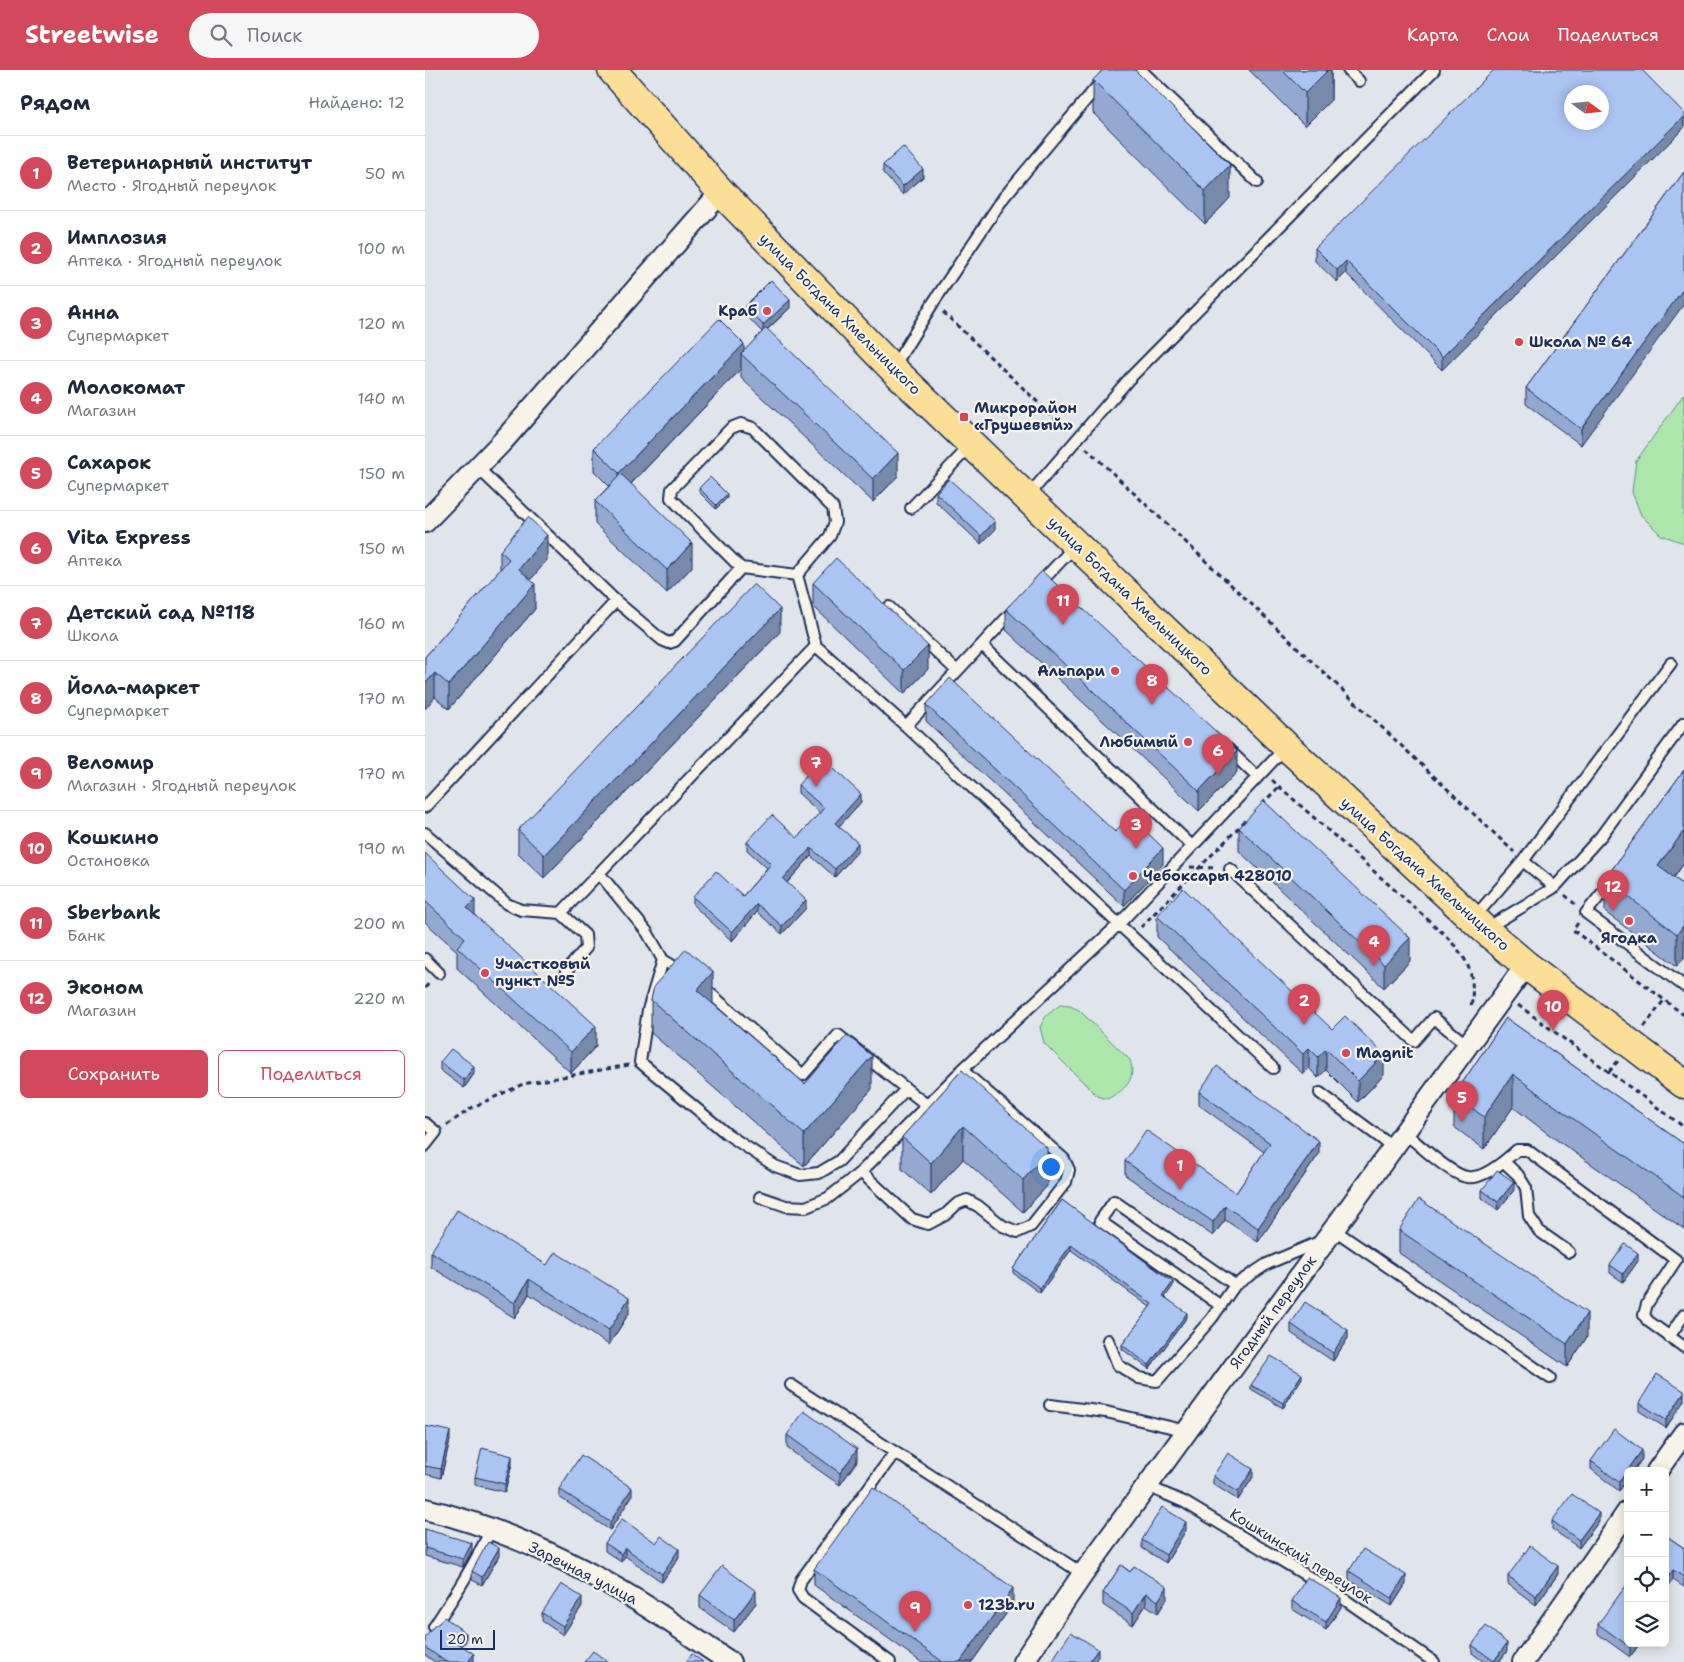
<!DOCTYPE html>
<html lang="ru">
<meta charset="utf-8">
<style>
:root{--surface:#fff;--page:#f6f6f7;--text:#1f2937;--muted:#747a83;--line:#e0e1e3;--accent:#d1495b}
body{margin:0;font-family:"Shantell Sans",sans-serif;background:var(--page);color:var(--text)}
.controls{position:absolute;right:15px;bottom:15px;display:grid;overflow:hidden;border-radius:8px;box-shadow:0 2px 12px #0003}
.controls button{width:45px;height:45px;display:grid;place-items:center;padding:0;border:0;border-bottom:1px solid var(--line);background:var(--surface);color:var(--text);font:25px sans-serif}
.compass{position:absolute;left:1139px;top:15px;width:45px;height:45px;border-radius:50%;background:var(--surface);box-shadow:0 2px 12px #0003;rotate:105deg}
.scale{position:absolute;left:15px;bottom:12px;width:55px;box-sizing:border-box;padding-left:5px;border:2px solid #1b2f5e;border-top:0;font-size:14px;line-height:18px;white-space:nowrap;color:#1b2f5e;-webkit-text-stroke:4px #f7f3e8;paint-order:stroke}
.you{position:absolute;left:625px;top:1096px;width:18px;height:18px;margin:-12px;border:4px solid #fff;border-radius:50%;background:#1a73e8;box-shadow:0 0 0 8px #1a73e833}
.badge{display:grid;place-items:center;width:32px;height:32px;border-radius:50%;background:var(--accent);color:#fff;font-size:16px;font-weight:700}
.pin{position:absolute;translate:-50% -41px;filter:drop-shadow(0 1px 2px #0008)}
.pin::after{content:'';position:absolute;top:26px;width:18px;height:15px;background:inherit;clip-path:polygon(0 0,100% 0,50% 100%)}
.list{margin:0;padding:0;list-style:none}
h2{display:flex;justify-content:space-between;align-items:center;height:65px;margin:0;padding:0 20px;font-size:21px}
h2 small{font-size:16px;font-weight:400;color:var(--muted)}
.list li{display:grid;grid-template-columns:32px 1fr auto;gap:15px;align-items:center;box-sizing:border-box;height:75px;padding:0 20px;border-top:1px solid var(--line)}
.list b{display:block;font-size:19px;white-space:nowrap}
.list p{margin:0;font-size:16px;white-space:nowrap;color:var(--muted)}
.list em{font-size:16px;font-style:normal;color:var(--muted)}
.actions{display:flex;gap:10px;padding:15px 20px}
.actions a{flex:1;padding:11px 0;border:1px solid var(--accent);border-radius:8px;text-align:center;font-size:18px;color:var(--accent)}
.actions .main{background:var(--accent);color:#fff}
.icon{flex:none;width:28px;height:28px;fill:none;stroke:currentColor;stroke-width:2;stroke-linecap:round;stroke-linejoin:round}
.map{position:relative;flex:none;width:1259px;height:1592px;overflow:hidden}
header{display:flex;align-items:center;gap:30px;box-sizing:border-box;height:70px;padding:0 25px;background:var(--accent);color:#fff}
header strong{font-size:24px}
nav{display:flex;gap:28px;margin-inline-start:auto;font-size:18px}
.search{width:350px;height:45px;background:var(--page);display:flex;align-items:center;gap:12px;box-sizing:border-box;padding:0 18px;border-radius:28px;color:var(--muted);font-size:19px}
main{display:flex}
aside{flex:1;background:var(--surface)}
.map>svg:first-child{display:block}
.green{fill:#ade7ac;stroke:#648b85}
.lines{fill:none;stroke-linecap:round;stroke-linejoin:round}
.service-casing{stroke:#1b2f5e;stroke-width:14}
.minor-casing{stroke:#1b2f5e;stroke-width:24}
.primary-casing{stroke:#1b2f5e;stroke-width:31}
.path{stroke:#1b2f5e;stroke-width:3;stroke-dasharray:5 4;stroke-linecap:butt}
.service{stroke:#f7f3e8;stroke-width:10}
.minor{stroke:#f7f3e8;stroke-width:20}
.primary{stroke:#fdde96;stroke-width:28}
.wall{fill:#93a9d0;stroke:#1b2f5e}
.shaded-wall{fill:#788aa9;stroke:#1b2f5e}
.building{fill:#abc5f2;stroke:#1b2f5e;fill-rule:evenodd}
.poi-dot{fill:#d1495b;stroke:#f7f3e8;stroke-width:2}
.labels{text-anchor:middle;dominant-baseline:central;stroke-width:4.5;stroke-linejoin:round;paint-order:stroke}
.poi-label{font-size:15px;font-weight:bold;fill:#1b2f5e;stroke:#f7f3e8;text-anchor:start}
.street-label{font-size:15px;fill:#1b2f5e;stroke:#f7f3e8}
</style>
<header>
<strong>Streetwise</strong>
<div class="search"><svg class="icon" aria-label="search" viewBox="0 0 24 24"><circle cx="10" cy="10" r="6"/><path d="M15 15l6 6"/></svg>Поиск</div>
<nav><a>Карта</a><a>Слои</a><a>Поделиться</a></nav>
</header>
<main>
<aside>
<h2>Рядом<small>Найдено: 12</small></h2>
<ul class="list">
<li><span class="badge">1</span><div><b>Ветеринарный институт</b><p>Место · Ягодный переулок</p></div><em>50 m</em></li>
<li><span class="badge">2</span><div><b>Имплозия</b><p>Аптека · Ягодный переулок</p></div><em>100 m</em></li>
<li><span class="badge">3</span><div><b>Анна</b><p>Супермаркет</p></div><em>120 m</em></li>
<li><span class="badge">4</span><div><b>Молокомат</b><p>Магазин</p></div><em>140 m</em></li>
<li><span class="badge">5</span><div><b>Сахарок</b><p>Супермаркет</p></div><em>150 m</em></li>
<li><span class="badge">6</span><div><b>Vita Express</b><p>Аптека</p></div><em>150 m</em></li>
<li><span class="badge">7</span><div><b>Детский сад №118</b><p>Школа</p></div><em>160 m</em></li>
<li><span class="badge">8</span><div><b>Йола-маркет</b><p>Супермаркет</p></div><em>170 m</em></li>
<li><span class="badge">9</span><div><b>Веломир</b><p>Магазин · Ягодный переулок</p></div><em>170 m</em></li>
<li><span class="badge">10</span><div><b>Кошкино</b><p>Остановка</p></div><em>190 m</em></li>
<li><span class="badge">11</span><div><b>Sberbank</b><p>Банк</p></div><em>200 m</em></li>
<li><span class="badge">12</span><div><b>Эконом</b><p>Магазин</p></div><em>220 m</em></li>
</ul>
<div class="actions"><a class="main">Сохранить</a><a>Поделиться</a></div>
</aside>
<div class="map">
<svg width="1259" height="1592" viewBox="0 0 1259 1592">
<rect width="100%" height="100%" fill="#e0e5eb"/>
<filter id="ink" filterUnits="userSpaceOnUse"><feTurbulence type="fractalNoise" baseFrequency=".02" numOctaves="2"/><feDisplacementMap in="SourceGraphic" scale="10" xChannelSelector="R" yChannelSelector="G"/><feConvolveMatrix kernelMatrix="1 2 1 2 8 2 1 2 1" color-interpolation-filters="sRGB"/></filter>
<g filter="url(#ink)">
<!-- green -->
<path class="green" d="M1259 324V473L1236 465 1216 445 1207 422 1211 391Z
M635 935 645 936 654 940 705 990C712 1010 699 1021 682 1029L672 1026 619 973 615 957 621 946Z"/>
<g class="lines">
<defs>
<path id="service" d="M716 0 832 112
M923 0 934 11
M468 298 508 233 579 127 686 0
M53 398 191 531 237 570 244 573 250 571 316 498
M602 427 704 309 1009 0
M486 438 546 375
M372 505 316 498 246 428 247 419 306 358 316 354 328 358 408 438 410 452 405 466 372 505 391 576 481 656 848 998
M613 515 651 475
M464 537 532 601
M557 575 767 776
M481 656 589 540
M803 679 832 707
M0 737 191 531
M0 763 82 834 96 840 136 843 160 865 161 878 141 901
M1098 791 1130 817
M805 799 989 971 1009 948 1042 975
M174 803 222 862 238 890 258 902
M1189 808 1161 843 1259 916
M136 843 391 576
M1048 849 1098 791 1246 593
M1062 858 1130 817 1176 766 1259 653
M0 889 14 903
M238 890 223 940 215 992 302 1064 350 1096 375 1105 394 1103 414 1091 481 1019
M279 918 378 1005 413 965 503 1036
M895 1023 968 1077
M0 1053 11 1062 0 1076
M979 1062C992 1073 1026 1105 1042 1107 1058 1110 1081 1090 1092 1080H1102L1251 1190 1222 1234 1219 1245 1223 1251 1259 1277
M1079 1092 1093 1105 1101 1118 1104 1146 1114 1161 1144 1182
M436 1102 487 1149 503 1154 520 1145 532 1134 542 1130 553 1136 578 1156 593 1162 606 1156 641 1112 644 1100 639 1089 537 1000
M335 1127 361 1136 381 1137 403 1128 436 1102 537 1000 693 855 861 677
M908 1159 1125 1308
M796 1236 675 1151 689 1131 810 1215
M1244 1267 1259 1245
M683 1270 693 1295 714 1308 732 1311 787 1248 810 1215 842 1194 896 1171
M366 1315 658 1504
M625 1335 681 1342 762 1361
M722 1416 759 1432 909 1522 1009 1592
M9 1557C30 1525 50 1494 66 1459
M465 1592 378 1528 373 1520 376 1510 470 1382"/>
<path id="minor" d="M0 452 78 371 296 122
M1232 1401 1259 1363
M0 1439C75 1457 147 1491 213 1531 244 1550 274 1572 305 1592
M598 1592 658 1504 1101 895
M1098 1592 1203 1441"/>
<path id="primary" d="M187 0 296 122 468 299 861 676 1059 859 1101 895 1259 1014"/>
</defs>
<!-- service casing -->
<use href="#service" class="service-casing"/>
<!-- minor casing -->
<use href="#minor" class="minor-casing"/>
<!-- primary casing -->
<use href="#primary" class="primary-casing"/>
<!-- path -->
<path class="path" d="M518 242 642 360
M661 378 1089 782
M847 710 1019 864C1043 889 1051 902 1046 938
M837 734 854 717
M765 797 792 798
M1140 825 1150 834
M1153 853 1148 860 1259 945
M716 857 822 749
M0 918 5 912
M1093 935 1259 1057
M1219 957 1239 930
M1184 1002 1193 991
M22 1055 48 1037 98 1014 204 995"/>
<!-- service -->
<use href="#service" class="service"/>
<!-- minor -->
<use href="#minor" class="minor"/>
<!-- primary -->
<use href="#primary" class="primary"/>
</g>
<!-- wall -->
<path class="wall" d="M824 0H906V30L880 56Z
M668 10 805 128 780 154 668 43Z
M1259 43V58L1017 300 921 203 912 212 890 191V178Z
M458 95 498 107 478 125 458 103Z
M1259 102 1156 375 1101 334V318Z
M320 236 365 238 342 260 473 406 448 432 316 308V299L206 414 267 497 242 523 170 454V431L184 416 169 401V378L319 282 337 262 320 244Z
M274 418 302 428 291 439 274 422Z
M511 423 570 460 556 474 511 432Z
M75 481 122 490 105 510 110 539 24 639 10 627 0 587 75 500Z
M388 513 503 599 479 624 388 536Z
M581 539 812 702 774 741 581 560Z
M355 562 119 808 93 783V760Z
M501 635 690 762 738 794 699 836 501 651Z
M1259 700V793L1249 808 1259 815V888L1252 896 1180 842V809Z
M373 715 436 732 414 756 433 781 410 807 386 786 362 813 381 838 357 864 332 842 307 871 268 835V827L318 826 342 798 322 780V772L372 768 395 743 373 723Z
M814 758 985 891 959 918 814 781Z
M0 783 50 845 171 976 146 1003 32 898V881L0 852Z
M732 846 907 959 959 1005 933 1032 901 1000 893 1008 884 998 878 1004 732 867Z
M226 930 288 933 380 1014 447 1019 379 1096 226 963Z
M1081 948 1259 1074V1159L1126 1066 1088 1037 1059 1079 1029 1057V1025Z
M15 992 49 1004 39 1018 15 1000Z
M537 1000 622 1116 598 1142 538 1089 506 1125 477 1099V1067Z
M774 1022 894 1084 833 1172 800 1150 788 1166 700 1105V1091L811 1123 839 1082 774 1035Z
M1057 1120H1089L1073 1140 1057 1128Z
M637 1130 748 1216 740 1227 762 1247 724 1299 697 1279V1275L725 1237 646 1180 615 1223 588 1203V1199Z
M974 1160 1162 1267 1142 1297 974 1183Z
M6 1182 122 1195 204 1243 184 1275 104 1224 90 1248 6 1197Z
M1213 1191 1198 1212 1185 1203V1195Z
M866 1254 923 1268 908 1291 866 1263Z
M877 1308 858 1338 826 1319V1315Z
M1259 1321 1241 1358 1214 1341V1333Z
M0 1356 25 1370 16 1408 0 1404Z
M362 1365 432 1391 415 1415 362 1378Z
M1217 1389 1194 1421 1166 1399V1391Z
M87 1394 80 1422 50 1415V1407Z
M788 1406 828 1407 813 1430 788 1414Z
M134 1419 207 1426 185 1460 134 1427Z
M1127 1451H1174L1154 1478 1127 1459Z
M0 1459 47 1481 38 1497 0 1486Z
M761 1460 741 1493 717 1478V1470Z
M1240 1465 1259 1478V1517L1248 1510Z
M180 1473 254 1487 237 1512 200 1486 196 1492 180 1481Z
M74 1486 57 1515 47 1510V1501Z
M696 1495 742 1529 733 1543 721 1535 708 1555 678 1535V1523Z
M389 1499 588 1534 547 1592H496L389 1515Z
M924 1501 981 1514 967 1536 924 1510Z
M1133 1504 1111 1535 1083 1514V1506Z
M275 1525 331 1533 309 1562 275 1538Z
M867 1531 916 1537 901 1560 867 1539Z
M157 1536 138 1565 117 1551V1543Z
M1173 1554 1215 1573 1205 1587 1173 1564Z
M0 1568 41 1571 37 1576 49 1592H10L0 1585Z
M1047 1575 1082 1581 1074 1592H1059L1047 1583Z"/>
<!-- shaded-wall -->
<path class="shaded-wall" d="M903 0H906V30L880 56V23Z
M1259 46V58L1017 300V287Z
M805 95V128L780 154V121Z
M498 99V107L478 125V116Z
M921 191V203L912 212V200Z
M1259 218V234L1156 375V359Z
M365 230V238L338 263V255Z
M319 274V287L316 284V299L194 426V403Z
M473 383V406L448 432V409Z
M302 424V428L291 439V435Z
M570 451V460L556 474V466Z
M122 465V490L94 524V499Z
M267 473V497L242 523V500Z
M110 514V539L24 639V615Z
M355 539V562L119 808V785Z
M503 576V599L479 624V600Z
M10 603V627L0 639V614Z
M812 681V702L774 741V721Z
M436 724V732L410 761V753Z
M1259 761V793L1233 829V796Z
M433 773V781L410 807V799Z
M386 778V786L358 817V809Z
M738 778V794L699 836V820Z
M50 830V850L42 838Z
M381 830V838L357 864V856Z
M332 834V842L307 871V862Z
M1259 855V888L1252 896V864Z
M985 868V891L959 918V895Z
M288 902V935L272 920Z
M171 956V976L146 1003V982Z
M884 978V998L878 1004V984Z
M901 979V1000L893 1008V987Z
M959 984V1005L933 1032V1011Z
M447 986V1019L379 1096V1064Z
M49 996V1004L39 1018V1010Z
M1088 1004V1037L1059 1079V1047Z
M538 1056V1089L506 1125V1093Z
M894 1071V1084L833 1172V1158Z
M622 1083V1116L598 1142V1110Z
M1089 1112V1120L1073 1140V1132Z
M800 1136V1150L788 1166V1152Z
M646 1175V1180L615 1223V1218Z
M1213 1183V1191L1198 1212V1204Z
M104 1209V1224L90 1248V1233Z
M748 1212V1216L738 1230V1226Z
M204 1228V1243L184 1275V1260Z
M762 1243V1247L724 1299V1295Z
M1162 1243V1267L1142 1297V1274Z
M923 1260V1268L908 1291V1283Z
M877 1304V1308L858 1338V1333Z
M1259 1323V1331L1241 1358V1350Z
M25 1361V1370L16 1408V1399Z
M432 1379V1391L415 1415V1403Z
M1217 1380V1389L1208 1401H1203V1408L1194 1421V1412Z
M87 1386V1394L80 1422V1414Z
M828 1399V1407L813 1430V1422Z
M207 1418V1426L185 1460V1452Z
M1174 1443V1451L1154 1478V1470Z
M761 1452V1460L741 1493V1485Z
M47 1473V1481L38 1497V1489Z
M74 1478V1486L57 1515V1507Z
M200 1478V1486L196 1492V1484Z
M254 1479V1487L237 1512V1504Z
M1133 1496V1504L1111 1535V1526Z
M1248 1500V1510L1240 1521V1511Z
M981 1505V1514L967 1536V1528Z
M742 1517V1529L733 1543V1531Z
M588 1518V1534L547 1592H535Z
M331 1521V1533L309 1562V1550Z
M721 1523V1535L708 1555V1543Z
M157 1527V1536L138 1565V1556Z
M916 1528V1537L901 1560V1552Z
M41 1563V1571L33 1581V1573Z
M1082 1573V1581L1074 1592H1069V1591Z
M1208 1573H1215L1205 1587V1577Z
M673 1579V1587L669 1592H664Z
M49 1584V1592H43Z"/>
<!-- building -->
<path class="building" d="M678 0H710L805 95 780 121 668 10Z
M857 0H903L880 23Z
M1069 0H1217L1259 43V46L1017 287 921 191 912 200 890 178ZM1146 22H1176V52H1146Z
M478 77 498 99 478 116 458 95Z
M1259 102V218L1156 359 1101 318Z
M346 210 365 230 338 255 320 236Z
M294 249 319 274 194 403 169 378Z
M341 258 473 383 448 409 316 284Z
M196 404 267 473 242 500 170 431Z
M285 407 302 424 291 435 274 418Z
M524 409 570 451 556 466 511 423Z
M103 447 122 465 94 499 110 514 24 615 10 603 0 614V587L84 489 75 481Z
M411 488 503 576 479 600 388 513Z
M617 501 812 681 774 721 581 539Z
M329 514 355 539 119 785 93 760Z
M525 608 690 762 705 746 738 778 699 820 501 635Z
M397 688 436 724 410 753 433 773 410 799 386 778 358 809 381 830 357 856 332 834 307 862 268 827 291 801 318 826 346 794 322 772 347 745 372 768 399 738 373 715Z
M1259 700V761L1233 796 1259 815V855L1252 864 1180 809Z
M839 731 985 868 959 895 814 758Z
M0 783 50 830 42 838 171 956 146 982 32 877 40 868 0 831Z
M758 818 907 959 920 946 959 984 933 1011 901 979 893 987 884 978 878 984 732 846Z
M261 879 288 902 272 920 380 1014 422 965 447 986 379 1064 226 930 229 916Z
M1081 948 1259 1074V1127L1126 1033 1088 1004 1059 1047 1029 1025Z
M26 979 49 996 39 1010 15 992Z
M792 996 894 1071 833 1158 800 1136 788 1152 700 1091 721 1060 811 1123 845 1073 774 1022Z
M537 1000 622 1078V1083L598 1110 538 1056 506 1093 477 1067Z
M1072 1100 1089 1112 1073 1132 1057 1120Z
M994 1129 1162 1243 1142 1274 974 1160Z
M637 1130 748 1212 738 1226 762 1243 724 1295 697 1275 727 1234 646 1175 615 1218 588 1199Z
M32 1140 122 1195 130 1182 204 1228 184 1260 104 1209 90 1233 6 1182Z
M1200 1174 1213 1183 1198 1204 1185 1195Z
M880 1232 923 1260 908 1283 866 1254Z
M846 1286 877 1304 858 1333 826 1315Z
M1232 1304 1259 1321V1323L1241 1350 1214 1333Z
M379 1341 432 1379 415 1403 362 1365Z
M0 1356 25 1361 16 1399 0 1396Z
M1189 1359 1217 1380 1194 1412 1166 1391Z
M57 1378 87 1386 80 1414 50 1407Z
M803 1383 828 1399 813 1422 788 1406Z
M156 1385 207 1418 185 1452 134 1419Z
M448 1417 588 1518 535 1592H518L389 1499Z
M1147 1424 1174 1443 1154 1470 1127 1451Z
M737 1437 761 1452 741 1485 717 1470Z
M197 1449 231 1473 236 1466 254 1479 237 1504 200 1478 196 1484 180 1473Z
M0 1459 47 1473 38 1489 0 1478Z
M1240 1465 1259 1478V1507L1248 1500 1240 1511Z
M63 1472 74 1478 57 1507 47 1501Z
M1105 1476 1133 1496 1111 1526 1083 1506Z
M938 1479 981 1505 967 1528 924 1501Z
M696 1495 705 1502 709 1496 742 1517 733 1531 721 1523 708 1543 678 1523Z
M297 1496 331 1521 309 1550 275 1525Z
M882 1507 916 1528 901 1552 867 1531Z
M1203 1513V1573H1208L1205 1577 1173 1554Z
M136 1514 157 1527 138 1556 117 1543Z
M19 1547 41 1563 33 1573 49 1584 43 1592H21L0 1577V1568L9 1556 14 1553Z
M1061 1556 1082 1573 1069 1591 1047 1575Z
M646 1562 673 1579 664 1592H626Z
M168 1581 183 1592H159Z
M267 1584 278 1592H261Z"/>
</g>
<!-- markers -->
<g class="poi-dot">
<circle cx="342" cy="241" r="5"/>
<circle cx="1094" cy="272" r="5"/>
<rect x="534" y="342" width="10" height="10" rx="2.5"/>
<circle cx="690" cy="601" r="5"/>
<circle cx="763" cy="672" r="5"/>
<circle cx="708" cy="806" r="5"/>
<circle cx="1204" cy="851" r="5"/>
<circle cx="60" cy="903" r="5"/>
<circle cx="921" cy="983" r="5"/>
<circle cx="543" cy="1535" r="5"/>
</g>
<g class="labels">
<!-- poi labels -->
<g class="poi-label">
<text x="332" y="241" text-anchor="end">Краб</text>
<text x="1104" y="272">Школа № 64</text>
<text x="549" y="338">Микрорайон<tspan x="549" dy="17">«Грушевый»</tspan></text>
<text x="680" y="601" text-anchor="end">Альпари</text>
<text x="753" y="672" text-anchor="end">Любимый</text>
<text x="718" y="806">Чебоксары 428010</text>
<text x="1204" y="868" text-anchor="middle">Ягодка</text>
<text x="70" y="894">Участковый<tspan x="70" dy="17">пункт №5</tspan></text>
<text x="931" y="983">Magnit</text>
<text x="553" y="1535">123b.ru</text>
</g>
<!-- street labels -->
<g class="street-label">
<text transform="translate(415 244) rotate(45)">улица Богдана Хмельницкого</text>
<text transform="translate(705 526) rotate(44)">улица Богдана Хмельницкого</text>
<text transform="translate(1000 804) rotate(42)">улица Богдана Хмельницкого</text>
<text transform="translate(848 1242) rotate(-54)">Ягодный переулок</text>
<text transform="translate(876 1486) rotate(32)">Кошкинский переулок</text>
<text transform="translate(158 1503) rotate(27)">Заречная улица</text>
</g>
</g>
</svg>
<div class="controls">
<button>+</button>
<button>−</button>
<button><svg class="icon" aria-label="locate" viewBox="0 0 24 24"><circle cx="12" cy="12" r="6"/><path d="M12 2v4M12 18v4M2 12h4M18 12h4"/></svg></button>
<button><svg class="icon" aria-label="layers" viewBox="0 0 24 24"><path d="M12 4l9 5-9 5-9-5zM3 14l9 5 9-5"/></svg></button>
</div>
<svg class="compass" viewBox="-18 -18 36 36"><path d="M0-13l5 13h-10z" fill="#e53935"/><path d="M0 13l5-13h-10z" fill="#747a83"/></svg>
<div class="scale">20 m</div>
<div class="you"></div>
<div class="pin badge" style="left:755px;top:1120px">1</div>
<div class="pin badge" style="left:879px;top:955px">2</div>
<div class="pin badge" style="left:711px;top:779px">3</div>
<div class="pin badge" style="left:949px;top:896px">4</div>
<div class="pin badge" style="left:1037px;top:1052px">5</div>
<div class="pin badge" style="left:793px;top:705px">6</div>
<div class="pin badge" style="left:391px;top:717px">7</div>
<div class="pin badge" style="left:727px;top:635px">8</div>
<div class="pin badge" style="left:490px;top:1562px">9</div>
<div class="pin badge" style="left:1128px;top:961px">10</div>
<div class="pin badge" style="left:638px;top:555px">11</div>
<div class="pin badge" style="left:1188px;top:841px">12</div>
</div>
</main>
